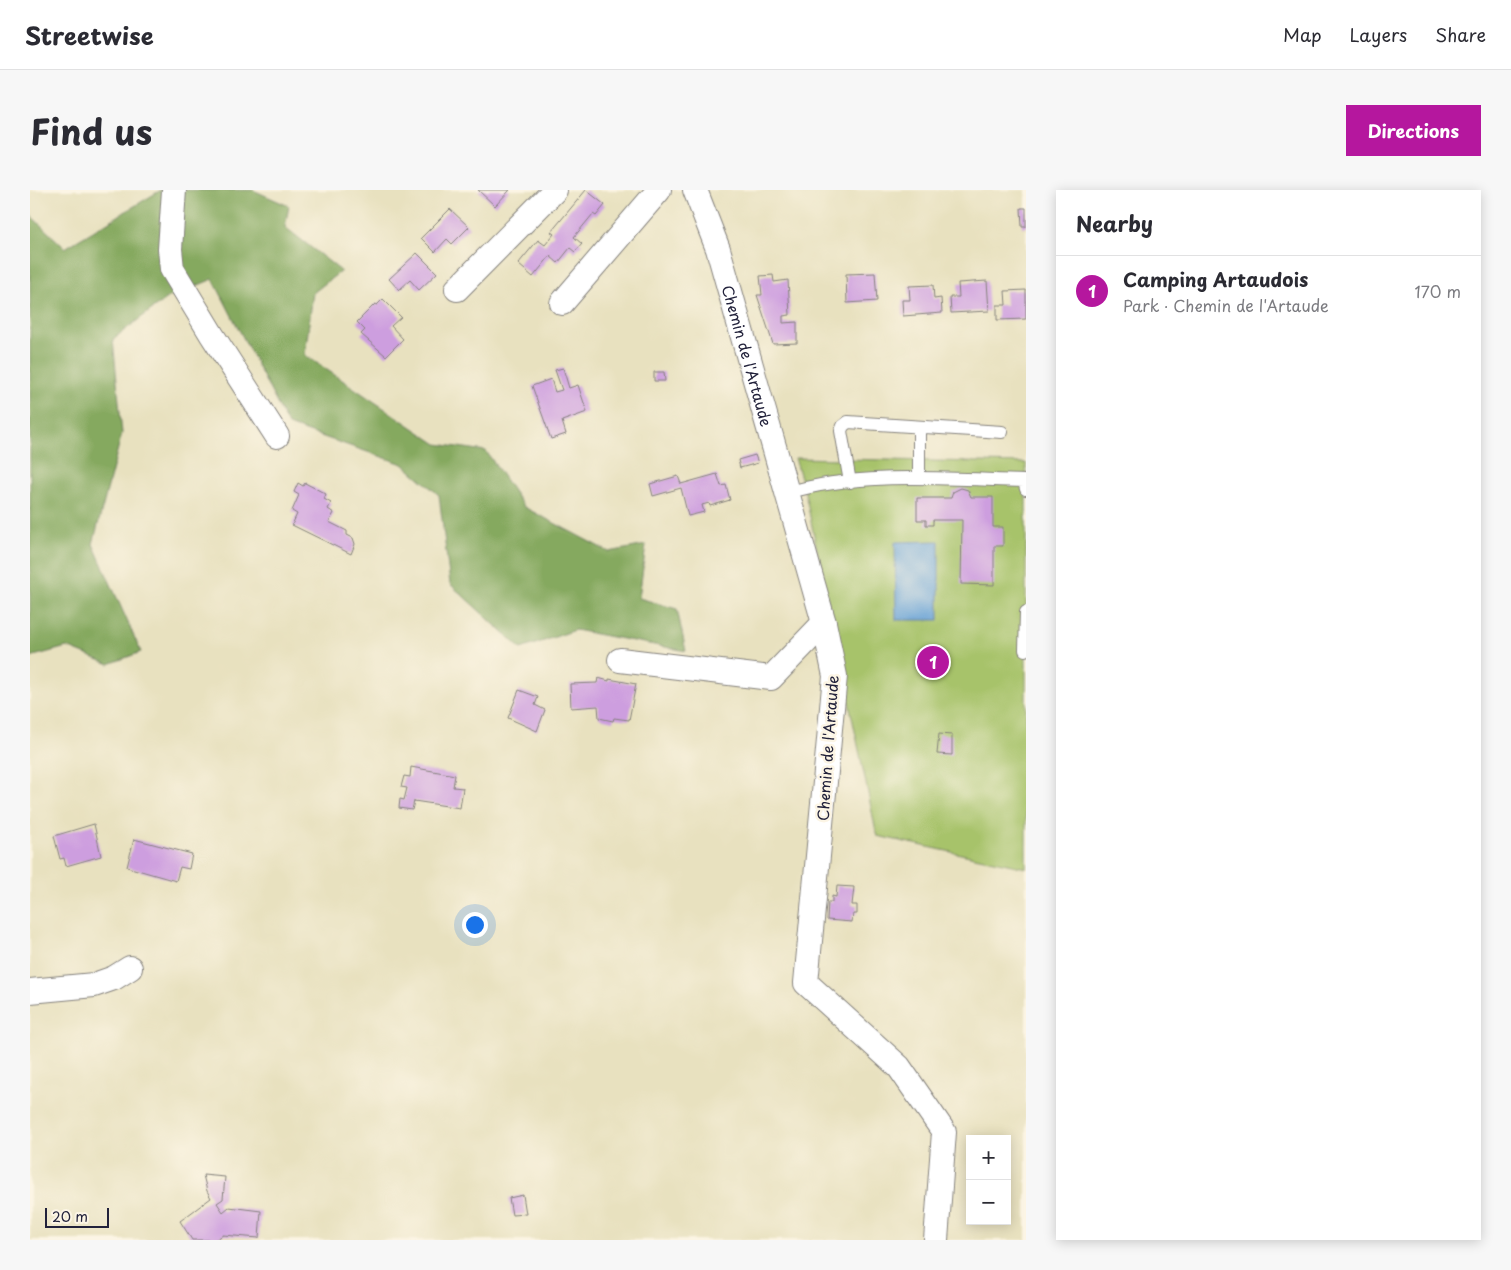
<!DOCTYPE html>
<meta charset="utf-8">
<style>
:root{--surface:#fff;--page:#f7f7f7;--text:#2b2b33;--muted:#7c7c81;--line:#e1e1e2;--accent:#b5179e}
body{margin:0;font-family:"Playpen Sans",sans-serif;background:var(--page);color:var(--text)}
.controls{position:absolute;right:15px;bottom:15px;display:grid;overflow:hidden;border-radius:0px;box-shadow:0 2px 12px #0003}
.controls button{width:45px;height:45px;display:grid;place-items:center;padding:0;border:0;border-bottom:1px solid var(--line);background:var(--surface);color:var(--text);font:25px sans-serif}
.scale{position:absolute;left:15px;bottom:12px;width:64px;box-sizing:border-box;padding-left:5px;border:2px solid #22223b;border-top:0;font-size:14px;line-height:18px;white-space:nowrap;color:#22223b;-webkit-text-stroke:4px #fcf5e5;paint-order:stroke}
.you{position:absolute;left:444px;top:734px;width:18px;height:18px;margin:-12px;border:4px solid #fff;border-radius:50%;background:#1a73e8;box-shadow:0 0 0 8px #1a73e833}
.badge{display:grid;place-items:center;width:32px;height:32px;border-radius:50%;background:var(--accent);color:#fff;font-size:16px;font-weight:700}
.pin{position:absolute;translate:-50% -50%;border:2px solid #fff;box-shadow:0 1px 5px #0006}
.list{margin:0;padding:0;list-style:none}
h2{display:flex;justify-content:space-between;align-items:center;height:65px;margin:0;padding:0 20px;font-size:21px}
h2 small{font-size:16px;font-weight:400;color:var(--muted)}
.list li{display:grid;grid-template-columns:32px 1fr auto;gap:15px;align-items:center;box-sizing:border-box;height:70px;padding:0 20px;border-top:1px solid var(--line)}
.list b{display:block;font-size:19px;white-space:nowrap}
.list p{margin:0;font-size:16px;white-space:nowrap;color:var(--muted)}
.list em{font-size:16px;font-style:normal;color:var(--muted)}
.map{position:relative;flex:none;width:996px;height:1050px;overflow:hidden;border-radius:0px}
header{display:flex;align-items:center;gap:30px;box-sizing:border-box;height:70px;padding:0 25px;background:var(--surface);border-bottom:1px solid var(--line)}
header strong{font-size:24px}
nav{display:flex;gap:28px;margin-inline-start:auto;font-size:18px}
.intro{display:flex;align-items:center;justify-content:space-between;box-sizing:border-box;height:120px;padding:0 30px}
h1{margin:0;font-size:35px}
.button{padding:12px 22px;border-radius:0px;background:var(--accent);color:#fff;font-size:18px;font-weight:700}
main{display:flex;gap:30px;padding:0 30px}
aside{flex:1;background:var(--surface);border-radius:0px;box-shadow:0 2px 12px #0003}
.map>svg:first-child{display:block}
.green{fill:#a7c36a;stroke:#647252}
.forest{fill:#85a95e;stroke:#54664c}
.water{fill:#66a1d6;stroke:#446288}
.building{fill:#cd9edf}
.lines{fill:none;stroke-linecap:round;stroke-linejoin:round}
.lane-casing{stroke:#85827d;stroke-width:14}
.street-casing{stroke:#85827d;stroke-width:26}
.lane{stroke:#fff;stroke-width:12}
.street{stroke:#fff;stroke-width:24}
.labels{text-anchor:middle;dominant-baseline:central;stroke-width:5;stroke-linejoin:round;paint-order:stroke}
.street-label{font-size:15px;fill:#22223b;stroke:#fcf5e5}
</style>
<header>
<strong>Streetwise</strong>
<nav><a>Map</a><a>Layers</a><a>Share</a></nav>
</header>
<div class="intro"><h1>Find us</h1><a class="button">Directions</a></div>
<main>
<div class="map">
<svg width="996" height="1050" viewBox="0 0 996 1050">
<rect width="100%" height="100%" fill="#fcf5e5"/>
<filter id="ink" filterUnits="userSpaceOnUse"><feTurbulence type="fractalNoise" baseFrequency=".02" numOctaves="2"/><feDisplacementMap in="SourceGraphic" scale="10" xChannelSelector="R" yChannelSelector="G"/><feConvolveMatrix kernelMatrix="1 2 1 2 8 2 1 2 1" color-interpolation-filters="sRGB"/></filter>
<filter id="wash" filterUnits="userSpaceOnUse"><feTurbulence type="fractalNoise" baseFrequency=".0096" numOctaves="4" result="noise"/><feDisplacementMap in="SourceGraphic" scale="20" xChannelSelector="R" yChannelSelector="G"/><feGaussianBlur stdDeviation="1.12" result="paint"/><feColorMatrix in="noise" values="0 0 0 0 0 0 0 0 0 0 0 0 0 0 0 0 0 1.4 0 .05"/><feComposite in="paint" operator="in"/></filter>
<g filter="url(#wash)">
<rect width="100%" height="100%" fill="#e8e1bf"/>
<!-- green -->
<path class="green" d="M765 268 996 273V678L847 646 774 298Z"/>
<!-- forest -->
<path class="forest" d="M131 0H223L259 16 255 37 311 81 283 103 275 165 407 254 456 261 494 317 579 362 616 355 609 408 647 419 656 461 545 440 491 459 420 394 409 305 373 274 258 235 183 89 137 108 83 149 92 243 63 354 111 462 79 474 37 457 0 467V25L35 58Z"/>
<!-- water -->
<path class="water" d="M909 351V430H866L865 352Z"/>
<g id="blocks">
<!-- building -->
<path class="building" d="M448 0H480L465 16Z
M556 0 575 15 566 26 563 24 544 47 552 54 545 62 540 58 528 73 520 66 503 87 488 74 508 50 515 55 524 44 521 42Z
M991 18H996V37H992Z
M420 19 439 37 422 54 417 49 405 62 391 48Z
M387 63 407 83 389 100 380 90 369 100 359 89Z
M845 83 847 111 817 113 816 84Z
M743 85 744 92 758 90 760 125 753 126V133L767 132V153L743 154 727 105H732L730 86Z
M957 91 959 121 921 123 920 107H929L928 93Z
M903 95 904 109 911 108 912 123 873 126 872 110H880L879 96Z
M996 100V129L967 130V115H976L975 101Z
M353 109 371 127 361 136 373 149 356 166 331 144 335 140 327 132 345 114 347 115Z
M533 178 539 198 548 195 557 222 532 231 536 244 521 249 502 196 521 189 525 202 532 200 525 180Z
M624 182H634L635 191H624Z
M725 265 728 273 710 278 708 270Z
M687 284 691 296 696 295 700 310 680 316 679 313 672 315 674 322 658 326 651 298 623 306 620 294 648 286 651 294Z
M268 293 273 296 275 293 296 304 294 309 301 313 298 319 304 323 299 332 317 341V345L323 348 325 354 321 364 262 335 267 324 262 321 269 305 264 302Z
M931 298 938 300 941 307H963V337H973V356H964V395L931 394 932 330H903V335H896V330H887V308H921L923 302Z
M568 488 579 491V489L606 494 599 530 584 528 583 531 569 528 568 516 541 518 540 494 567 493Z
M489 500 508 507 505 515 515 520 507 541 478 528Z
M909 544 922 545V565L907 564Z
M381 577 425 585 423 597 433 598 430 618 384 611 382 620 369 618 370 609 374 610 377 598 371 597 374 586 380 587Z
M64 634 71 666 36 676 34 668 30 669 24 646Z
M104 649 162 664 159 679 150 677 146 691 97 677Z
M807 696 824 697 822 715H827V724H823L822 732 797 730 798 712H802V706L806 707Z
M173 985 195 987 193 1009 187 1013 193 1022 199 1017 231 1021 229 1048 193 1045 185 1050H162L150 1031 181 1008 177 1001Z
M493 1005 496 1024 482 1025 479 1008Z"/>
</g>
</g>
<g filter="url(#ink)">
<use href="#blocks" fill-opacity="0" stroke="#85827d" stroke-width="1"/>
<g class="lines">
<defs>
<path id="lane" d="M889 288V238
M820 292 811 241 813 236 818 232 972 242
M757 303C828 281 919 289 994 291L996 299
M995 460 996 422"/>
<g id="street">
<path d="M144 0 140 59 142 79 182 145 247 246"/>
<path id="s1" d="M665 0 688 59 794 433 805 486 776 793 869 877 914 942 906 1050"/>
<path d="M427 99 525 0"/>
<path d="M532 113 629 0"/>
<path d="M590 470 741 488 794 433"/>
<path d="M0 801 64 795 84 788 100 778"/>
</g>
</defs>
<!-- lane casing -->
<use href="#lane" class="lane-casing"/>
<!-- street casing -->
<use href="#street" class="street-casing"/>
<!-- lane -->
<use href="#lane" class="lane"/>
<!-- street -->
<use href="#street" class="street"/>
</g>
</g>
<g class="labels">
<!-- street labels -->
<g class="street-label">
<text stroke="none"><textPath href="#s1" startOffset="174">Chemin de l'Artaude</textPath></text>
<text transform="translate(797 558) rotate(-86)">Chemin de l'Artaude</text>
</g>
</g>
</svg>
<div class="controls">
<button>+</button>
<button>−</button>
</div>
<div class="scale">20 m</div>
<div class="you"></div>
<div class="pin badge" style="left:903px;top:472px">1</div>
</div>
<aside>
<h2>Nearby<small></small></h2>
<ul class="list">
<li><span class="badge">1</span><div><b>Camping Artaudois</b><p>Park · Chemin de l'Artaude</p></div><em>170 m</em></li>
</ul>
</aside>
</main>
